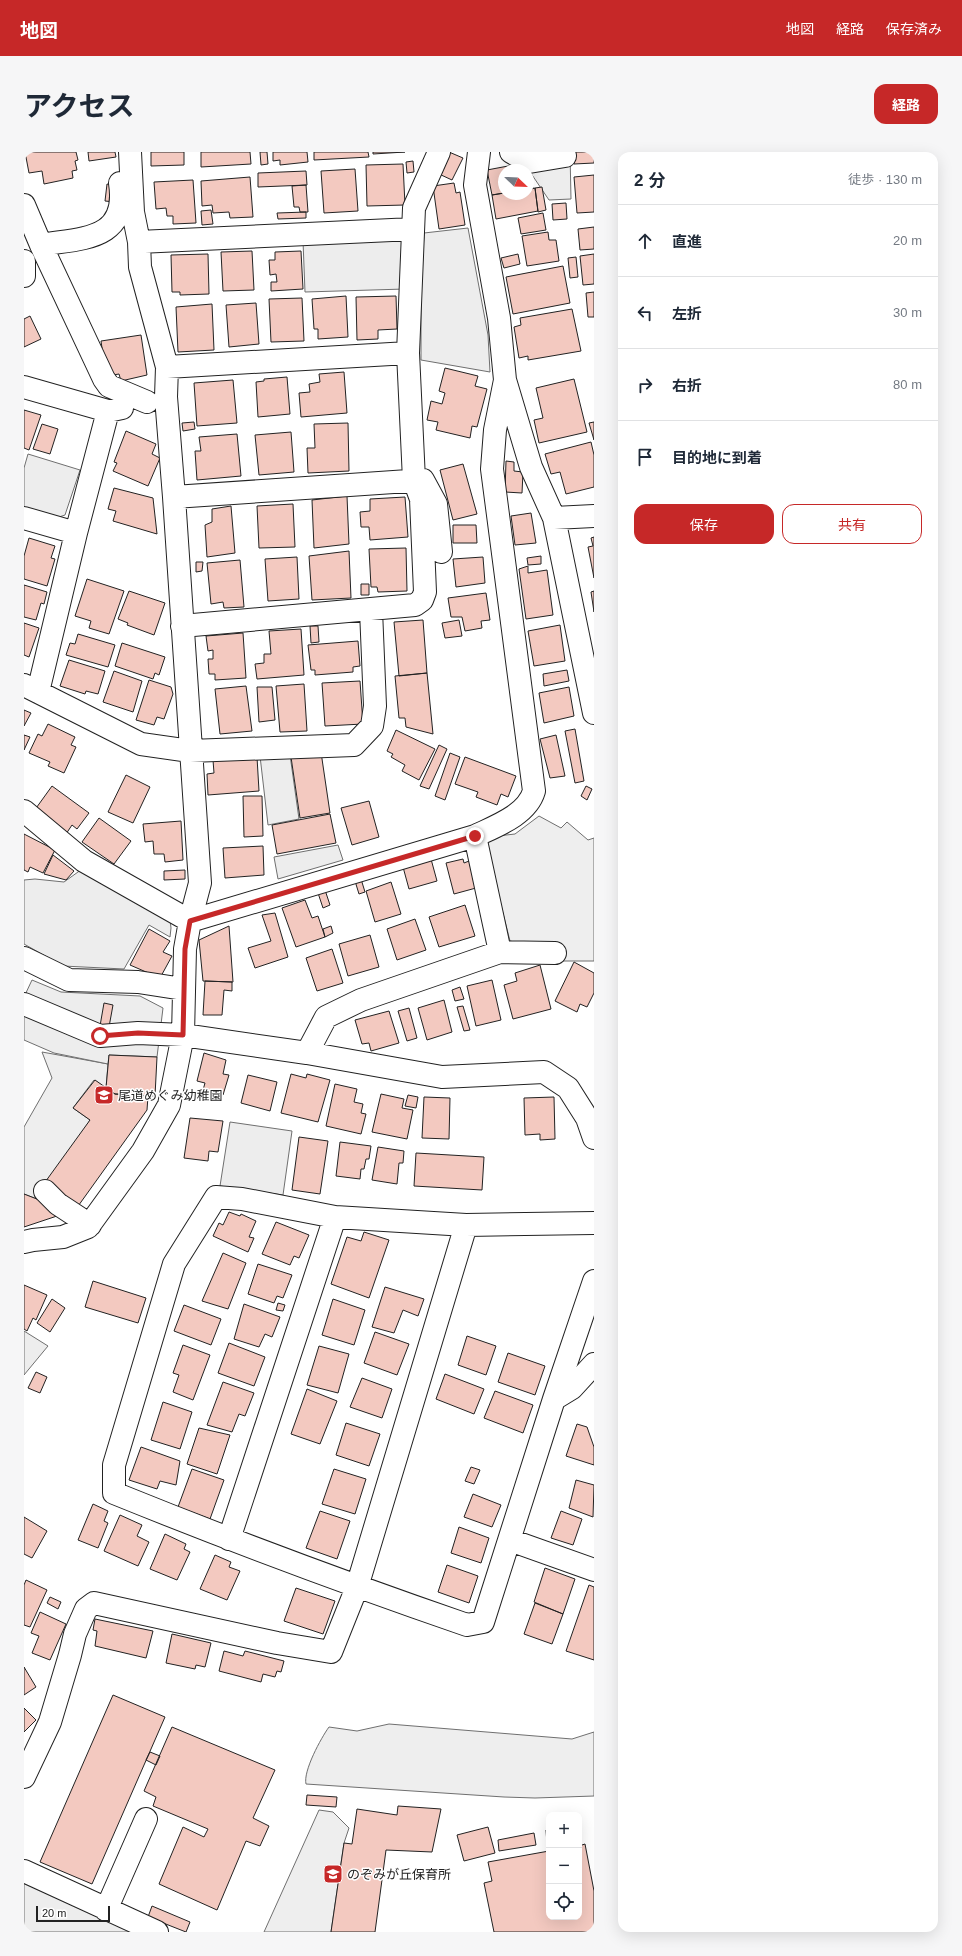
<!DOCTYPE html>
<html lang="ja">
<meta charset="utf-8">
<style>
:root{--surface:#fff;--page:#f6f6f7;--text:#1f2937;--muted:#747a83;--line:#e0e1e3;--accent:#c62828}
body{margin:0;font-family:Helvetica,"Noto Sans JP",sans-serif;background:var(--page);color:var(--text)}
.controls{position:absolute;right:12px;bottom:12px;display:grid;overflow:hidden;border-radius:8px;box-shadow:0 4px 16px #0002}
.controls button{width:36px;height:36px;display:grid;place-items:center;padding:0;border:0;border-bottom:1px solid var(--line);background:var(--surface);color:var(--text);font:20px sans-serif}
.compass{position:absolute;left:474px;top:12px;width:36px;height:36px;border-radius:50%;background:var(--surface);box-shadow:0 4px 16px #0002;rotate:113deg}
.scale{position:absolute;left:12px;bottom:10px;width:74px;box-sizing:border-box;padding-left:4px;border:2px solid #222;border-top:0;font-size:11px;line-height:14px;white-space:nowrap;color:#222;-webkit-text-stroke:3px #fff;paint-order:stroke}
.stop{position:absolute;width:12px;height:12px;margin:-9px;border:3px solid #c62828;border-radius:50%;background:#fff}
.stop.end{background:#c62828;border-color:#fff;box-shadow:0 1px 4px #0008}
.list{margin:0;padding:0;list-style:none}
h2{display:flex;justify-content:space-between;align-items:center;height:52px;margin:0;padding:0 16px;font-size:17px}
h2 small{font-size:13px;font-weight:400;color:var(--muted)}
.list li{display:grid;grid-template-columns:26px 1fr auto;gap:12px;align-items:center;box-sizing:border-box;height:72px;padding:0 16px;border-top:1px solid var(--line)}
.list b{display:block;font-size:15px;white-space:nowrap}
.list em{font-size:13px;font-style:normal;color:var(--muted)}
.actions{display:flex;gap:8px;padding:12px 16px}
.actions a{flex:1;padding:9px 0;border:1px solid var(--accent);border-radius:12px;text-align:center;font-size:14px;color:var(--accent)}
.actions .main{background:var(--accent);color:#fff}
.icon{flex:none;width:22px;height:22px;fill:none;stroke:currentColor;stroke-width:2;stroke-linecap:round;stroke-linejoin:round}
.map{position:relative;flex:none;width:570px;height:1780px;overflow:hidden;border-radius:12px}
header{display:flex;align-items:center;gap:24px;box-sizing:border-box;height:56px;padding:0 20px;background:var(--accent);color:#fff}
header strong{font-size:19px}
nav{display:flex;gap:22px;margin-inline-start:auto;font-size:14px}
.intro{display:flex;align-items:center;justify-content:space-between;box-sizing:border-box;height:96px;padding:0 24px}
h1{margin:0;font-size:28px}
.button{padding:10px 18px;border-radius:12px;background:var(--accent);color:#fff;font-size:14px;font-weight:700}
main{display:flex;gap:24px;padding:0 24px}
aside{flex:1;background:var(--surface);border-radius:12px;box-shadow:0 4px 16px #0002}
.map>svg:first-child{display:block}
.green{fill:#eee;stroke:#6f6f6f}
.parking{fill:#ededed;stroke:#6f6f6f}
.building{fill:#f3c9c0;stroke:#222}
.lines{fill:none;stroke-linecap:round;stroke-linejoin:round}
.minor-casing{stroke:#222;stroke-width:24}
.minor{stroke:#fff;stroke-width:22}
.route{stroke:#c62828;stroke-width:5}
.labels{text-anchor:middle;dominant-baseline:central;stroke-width:3;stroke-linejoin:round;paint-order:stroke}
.poi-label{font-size:13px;fill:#222;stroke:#fff;text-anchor:start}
</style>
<header>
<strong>地図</strong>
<nav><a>地図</a><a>経路</a><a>保存済み</a></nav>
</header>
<div class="intro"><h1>アクセス</h1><a class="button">経路</a></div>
<main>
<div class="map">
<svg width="570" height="1780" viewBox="0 0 570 1780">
<rect width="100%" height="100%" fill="#fff"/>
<!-- green -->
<path class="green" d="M515 664 537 676 543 670 564 688 570 686V809H533L501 792 486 789 462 694 465 685 491 682Z
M18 900 84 912 82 936 70 928 49 956 66 968 18 1049 0 1042V975L28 926Z
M365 1572 548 1587 570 1580V1644L511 1646 480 1645 282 1632C279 1619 297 1586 305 1575L333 1579Z
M295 1658 309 1660 325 1676 320 1691 307 1780H240Z"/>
<!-- parking -->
<path class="parking" d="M546 0 547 47 525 48 500 11Z
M444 76 464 183 466 220 397 208V137L400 81Z
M381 85V137L281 140 279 89Z
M4 302 56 318 41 363 29 367 0 360V316Z
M266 603 275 667 244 673 236 604Z
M314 693 319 708 254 727 250 705Z
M61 715 145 759 147 776 146 785 125 773 100 817 39 814 0 792V728L11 727 40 730Z
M8 828 37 840 116 844 139 856 133 905 85 903 84 912 30 901 0 888V845Z
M206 970 268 979 259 1043 196 1034Z
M0 1179 24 1194 0 1223Z
M0 1730 64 1760 108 1778 107 1780H0Z"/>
<!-- building -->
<path class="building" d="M1 0H52L54 8 51 9 53 18 48 19 49 26 20 32 18 19 5 21Z
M64 0H91L92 5 65 9Z
M127 0H160V13L127 14Z
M177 0H226L227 12 177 15Z
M236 0H243L244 12 237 13Z
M249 0H283L284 10 256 13V8L249 9Z
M290 0H344L345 5 290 8Z
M349 0H381L349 2Z
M425 0 439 6 428 28 415 22Z
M549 0H570V11L550 12Z
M389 9 390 20 383 21 382 10Z
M500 11 502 18H480V41L468 43 463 18Z
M379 12 381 53 343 54 342 13Z
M331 17 334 59 300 61 297 19Z
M282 19 283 33 234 35V21Z
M504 23 509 36 504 37Z
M570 23V60L553 61 550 25Z
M226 25 229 65 206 66 205 60 189 61 188 53 178 54 177 29Z
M169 28 172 71 149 72V64H143L142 56 132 57 130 30Z
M430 31 432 41 436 40 441 73 415 77 409 34Z
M83 32 94 34 91 50 81 49Z
M282 33 284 60H276L275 55H270L268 34Z
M518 35 522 58 514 60 511 36Z
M511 36 514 59 472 67 468 43 480 41 504 42V38Z
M542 51 543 67 529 68 528 52Z
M187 58 189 72 178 73 177 59Z
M282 60V66L254 67 253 61Z
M519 61 522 78 497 82 494 66Z
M570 75V97L556 98 554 77Z
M524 80 525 88H532L535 109 503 114 498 84Z
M228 99 230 138 199 139 197 100Z
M277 99 279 137 247 139V130H253L252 122 246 123 245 108H251V100Z
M184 102 185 142 156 143V140H148L147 103Z
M494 102 496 112 480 116 477 106Z
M570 102V132L559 133 556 104Z
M552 105 554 125 546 126 544 106Z
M539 114 546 151 489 162 482 125Z
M570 140V165H564L562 141Z
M322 144 324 185 294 187V177H290L288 147Z
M372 144 373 177 354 178V187L333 188 332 145Z
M278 146 280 189 247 190 245 147Z
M232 151 235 192 205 195 202 153Z
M188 152 190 198 154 200 152 155Z
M548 157 557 199 504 208V204L495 206 490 175 497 173 496 166Z
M6 164 17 187 0 195V167Z
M117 183 123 223 97 229 95 222 83 224 73 197 78 196 77 189Z
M421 216 454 224 451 234 463 237 453 275 448 274 446 286 412 278 414 270 403 268 407 249 418 252 421 241 415 239Z
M320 220 323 261 277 265 275 241 286 240 285 232 296 230 295 222Z
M263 225 266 262 234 265 232 230 240 229V227Z
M550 227 563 280 515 291 510 268 519 266 512 236Z
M209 228 213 271 173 274 170 231Z
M0 258 17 263 5 298 0 296Z
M170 270 171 277 159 279 158 271Z
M570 270V288L565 271Z
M324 271 325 319 284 321 283 296H291L290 272Z
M18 272 34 277 26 302 9 297Z
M102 279 132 292 128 302 136 306 124 334 89 319 93 311 90 310Z
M267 280 270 320 235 323 231 283Z
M213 282 217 324 173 328 171 299H177L175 285Z
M567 290 570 303V335L542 342 536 320 527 322 521 302Z
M482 309 490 310V319L499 320 498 341 481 340Z
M439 312 453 362 429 368 416 318Z
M90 336 129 346 133 382 89 369 92 359 84 357Z
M323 344 325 392 290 396 288 348Z
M381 345 384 385 346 388 345 375H337L336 360 346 359V347Z
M269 352 271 395 235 396 233 354Z
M207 354 211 401 183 405 181 373 188 370V357Z
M507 361 512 391 491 393 487 364Z
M429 373H452L453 391H429Z
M570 385V426L564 395 569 394 567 386Z
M5 386 31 394 27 406 31 407 23 434 0 427V404Z
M382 396 383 439 354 440 353 435H347L345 397Z
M325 399 327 446 288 448 285 404Z
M517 404V412L504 413 503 406Z
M273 405 275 447 244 449 241 407Z
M459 405 461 431 432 435 429 407Z
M216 408 220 455 200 456 199 450 187 452 183 411Z
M172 410H179L178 419 172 420Z
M504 414V421L523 418 529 463 502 467 495 417Z
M63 427 100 439 85 482 65 476 67 469 51 464Z
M337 432H345V443H337Z
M0 433 23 440 20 452 17 451 12 468 0 465Z
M105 439 141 451 130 483 103 473 104 471 94 467Z
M570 439V460L567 440Z
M462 441 466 468 457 469 458 476 441 479 438 465H427L424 446Z
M399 468 403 521 375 524 370 470Z
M435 468 438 484 421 486 418 471Z
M0 471 15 476 5 505 0 503Z
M536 473 541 509 510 514 504 479Z
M286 474H294L295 490 287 491Z
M277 477 280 523 233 527 231 512 240 511V502H247L245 479Z
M219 481 222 526 191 528V522H185L184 507H189V498L184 499 182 484Z
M54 482 91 493 84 515 42 503 46 491 51 492Z
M334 489 336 514 329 515V520L291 523V518H287L284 493Z
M98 491 141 505 135 523 131 521 129 527 91 514Z
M45 508 81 519 74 542 62 539 61 542 36 534Z
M543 518 545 529 520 534 519 522Z
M90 519 118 529 109 560 79 550Z
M403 521 409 582 382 575 381 566H375L371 524Z
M125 528 147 535 149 542 140 567 133 565 130 573 112 568Z
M336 529 339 572 301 574 298 531Z
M280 532 283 579 256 580 252 534Z
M222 534 228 579 196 582 191 537Z
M233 535H248L251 568 235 570Z
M545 535 550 564 520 571 515 541Z
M0 558 7 561 0 574Z
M24 572 51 585 47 593 52 595 40 621 24 614 26 610 5 601 14 582 18 584Z
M551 577 560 629 551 631 541 579Z
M372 578 411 597 395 628 378 619 381 613 367 605 369 602 363 599Z
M0 583 6 585 0 598Z
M532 583 541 624 526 626 516 587Z
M415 593 423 597 405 637 396 634Z
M297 600 306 661 276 666 267 605Z
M426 601 436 605 421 648 411 644Z
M233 605 235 639 184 643 183 622 190 621 189 608Z
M441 605 492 624 484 645 477 642 473 653 452 645 454 640 431 632Z
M102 623 126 635 109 671 84 660Z
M28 634 65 661 53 677 48 673 42 682 10 659Z
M562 634 568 637 563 648 557 644Z
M219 644H238L239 684 220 685Z
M345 649 355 685 328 693 317 656Z
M306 662 312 691 253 702 248 673Z
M75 666 107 689 90 712 58 690Z
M157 669 159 708 141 710 140 702H130L129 689 121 690 119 672Z
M0 682 31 698 19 721 6 715 4 720 0 718Z
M239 694 240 723 201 726 199 696Z
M29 703 50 719 42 728 20 722Z
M407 707 413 729 385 737 379 715Z
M439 707 440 711 445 709 452 736 430 742 422 711Z
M161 718V727L140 728V719Z
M337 727 341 740 335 742 331 729Z
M367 730 377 762 351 770 342 739Z
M301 738 306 753 299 756 294 741Z
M281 748 288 766 294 764 301 785 272 795 258 756Z
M441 753 451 784 415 795 405 765Z
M251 761 264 805 231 816 224 796 247 789 238 763Z
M391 767 402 798 373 808 363 777Z
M205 774 209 830 179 829 175 788Z
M307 774 309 781 301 785 299 777Z
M125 777 146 789 139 800 148 804 136 826 106 813Z
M346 783 355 815 324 824 315 792Z
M308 797 319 831 293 839 282 806Z
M550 810 570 821V841L563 855 556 852 553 860 531 849Z
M516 813 527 857 489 867 480 833 493 829 491 821Z
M468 828 477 868 452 874 443 834Z
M181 829 208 830V839L200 838 198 863H179Z
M436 835 440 847 431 849 428 838Z
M420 848 428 880 403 888 394 856Z
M80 851 89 853 85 875 76 874Z
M439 854 446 878 440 879 433 855Z
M385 856 393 886 383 889 374 859Z
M365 859 375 891 347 899 345 891 338 892 331 868Z
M180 901 202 908 199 922 205 923 199 943 179 938 181 931 173 929Z
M85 903 133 905 131 944 91 942 82 936Z
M267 922 282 926 283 922 306 928 294 970 257 961Z
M224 923 253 930 246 959 217 951Z
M71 928 91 942 124 944 123 958 52 1057 19 1033 66 968 49 956Z
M311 932 333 937 330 950 339 952 337 961 342 962 337 982 302 974Z
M357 942 380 947 378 956 389 958 383 987 348 980Z
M384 943 394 945 392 956 381 954Z
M400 945 426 946 425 987 398 986Z
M530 945 531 987 516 988V982L501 983 500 946Z
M166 966 199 969 194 1000 185 999 184 1009 160 1006Z
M275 985 304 989 296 1042 268 1038Z
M316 990 347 994 345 1007H342L340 1017H337L336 1027 312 1024Z
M354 995 380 999 379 1011H375L373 1032 348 1028Z
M392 1001 460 1005 458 1038 390 1034Z
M0 1042 18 1049 42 1061 0 1075Z
M205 1060 216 1064 217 1062 232 1069 225 1085 230 1086 224 1100 189 1084 195 1071 199 1073Z
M252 1070 285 1083 275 1106 270 1104 266 1113 238 1102Z
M340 1080 365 1088 345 1146 307 1132 323 1085 337 1089Z
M199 1101 222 1111 204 1157 178 1149Z
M234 1112 268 1123 259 1146 253 1144 250 1151 224 1142Z
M69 1129 122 1146 114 1171 61 1155Z
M0 1133 23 1143 12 1168 9 1166 3 1179 0 1177Z
M361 1135 400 1147 394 1164 379 1158 370 1181 348 1175Z
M28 1147 41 1156 26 1180 13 1171Z
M309 1147 341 1158 330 1193 298 1183Z
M254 1151 261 1153 259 1159 252 1158Z
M220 1152 256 1165 248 1185 241 1182 235 1195 210 1187Z
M160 1153 197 1167 187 1193 150 1179Z
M351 1180 385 1192 373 1223 340 1211Z
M443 1184 472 1194 462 1223 434 1213Z
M205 1191 241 1205 230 1234 194 1221Z
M159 1193 186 1203 169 1248 149 1240 155 1223 149 1221Z
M295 1194 325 1202 314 1241 283 1233Z
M484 1201 521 1214 511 1243 474 1230Z
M12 1220 23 1225 16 1241 4 1236Z
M421 1222 460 1237 450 1262 412 1247Z
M338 1226 368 1237 358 1266 326 1255Z
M199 1230 230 1241 221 1264 215 1262 208 1280 183 1273Z
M283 1237 313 1249 296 1292 267 1282Z
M471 1239 509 1253 499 1281 460 1266Z
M139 1250 168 1260 156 1297 127 1288Z
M322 1271 356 1282 345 1314 312 1303Z
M553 1272 563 1275 570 1295V1313L542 1304Z
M175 1276 206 1283 193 1322 163 1312Z
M117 1295 156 1309 152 1333 136 1329 133 1337 105 1328Z
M447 1315 456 1318 450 1332 441 1329Z
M168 1317 200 1328 186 1367 154 1355Z
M310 1317 342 1327 331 1362 298 1352Z
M552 1328 570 1333 569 1365 545 1356Z
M449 1342 477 1353 468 1375 440 1365Z
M69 1352 84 1359 80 1369 84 1371 74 1396 54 1388Z
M296 1359 326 1369 313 1407 282 1396Z
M537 1359 558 1367 549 1393 527 1386Z
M96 1363 118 1373 113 1384 125 1390 114 1414 80 1399Z
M0 1365 23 1379 8 1406 0 1402Z
M435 1375 465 1386 457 1411 427 1401Z
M141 1382 162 1392 160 1397 166 1400 153 1428 126 1417Z
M191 1403 207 1410 205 1415 216 1419 203 1448 176 1437Z
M423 1413 454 1424 445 1451 414 1440Z
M521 1416 551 1427 539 1462 510 1450Z
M2 1428 23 1438 6 1475 0 1473V1433Z
M565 1433 570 1435V1508L542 1499Z
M272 1436 311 1449 299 1482 260 1469Z
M26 1445 37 1450 34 1457 23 1451Z
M511 1451 539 1462 528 1492 500 1482Z
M16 1460 42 1472 26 1508 8 1501 15 1484 7 1481Z
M71 1467 129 1479 122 1506 71 1494 73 1479 69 1478Z
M148 1482 187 1491 181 1515 172 1513 171 1517 142 1511Z
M200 1499 219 1504 221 1499 260 1509 257 1520 253 1519 251 1525 239 1522 237 1530 195 1519Z
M0 1515 12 1535 0 1543Z
M89 1543 141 1565 68 1732 16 1710Z
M0 1556 12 1568 0 1580Z
M148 1575 251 1618 229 1666 245 1674 236 1694 222 1689 193 1758 135 1732 159 1675 180 1685 184 1677 129 1654 132 1645 120 1639Z
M126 1600 136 1604 132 1613 122 1608Z
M283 1643 313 1645 312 1655 282 1653Z
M374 1654 417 1657 408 1700 362 1698 351 1780H307L320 1691 328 1692 333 1657 373 1663Z
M464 1675 471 1701 440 1709 433 1683Z
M522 1678H525V1692H523Z
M510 1681 512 1693 475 1699 474 1688Z
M561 1692 570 1739V1780H470L460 1731 468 1729 464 1710 525 1699V1765H555V1694Z
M128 1754 166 1770 162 1780 124 1765Z"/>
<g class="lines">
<defs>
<path id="minor" d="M455 0 451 33 475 166 481 228 507 315 530 366 570 561
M487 0 505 10 541 4
M0 53 17 93 80 227 85 234 123 250
M115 90 389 77
M17 93C57 86 105 89 96 31
M0 109V124
M143 215 384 201
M0 235 84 259 98 256
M150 345 399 328 412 352 417 400
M0 366 52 381
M530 366 570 364
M158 474 391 453 398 448 401 440 397 347 390 328 384 201 390 56 415 0
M0 533 117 592 166 599 330 593 348 574 351 554 347 458
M14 540 52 381 84 259
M0 659 60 709 166 769 176 731 150 345 142 245 143 215 116 115 115 90 109 60 106 0
M451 684 476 800
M0 806 45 828 114 830 159 837
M0 852 76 884 114 881 159 883 283 901 418 925 520 920 544 936 563 966 570 986
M283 901 302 865 337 848 476 800 531 801
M21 1039 34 1052 66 1073
M570 1071 442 1073 311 1065 218 1047 192 1045 150 1112 90 1313V1341C206 1388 324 1432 443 1473L459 1470 530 1247 570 1129
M0 1090 9 1088 39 1085 64 1075 119 999 145 953 159 883 161 797 166 769 451 684C472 674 503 663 510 639L468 317 471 278 481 228
M530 1247 548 1236 570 1212
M205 1387 311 1065
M486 1388 570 1418
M0 1625 26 1570 46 1503 51 1482 62 1457 70 1451 253 1491 307 1500 333 1435 442 1073
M0 1719 133 1780
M82 1758 122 1667"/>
</defs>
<!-- minor casing -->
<use href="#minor" class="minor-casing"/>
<!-- minor -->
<use href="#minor" class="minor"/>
</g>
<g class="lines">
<!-- route -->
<path class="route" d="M76 884 114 881 159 883 161 797 166 769 451 684"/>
</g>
<!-- icons -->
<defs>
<symbol id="school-square" viewBox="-11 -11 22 22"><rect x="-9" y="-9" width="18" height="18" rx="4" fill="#c62828" stroke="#fff"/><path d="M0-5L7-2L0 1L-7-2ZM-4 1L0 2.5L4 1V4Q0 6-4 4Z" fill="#fff"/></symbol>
</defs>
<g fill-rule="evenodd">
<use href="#school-square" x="69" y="932" width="22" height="22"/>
<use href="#school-square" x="298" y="1711" width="22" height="22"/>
</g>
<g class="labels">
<!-- poi labels -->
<g class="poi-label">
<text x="94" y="943">尾道めぐみ幼稚園</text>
<text x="323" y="1722">のぞみが丘保育所</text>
</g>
</g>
</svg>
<div class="controls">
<button>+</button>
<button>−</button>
<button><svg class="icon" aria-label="locate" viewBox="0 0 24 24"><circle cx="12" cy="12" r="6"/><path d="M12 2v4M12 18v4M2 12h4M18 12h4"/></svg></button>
</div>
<svg class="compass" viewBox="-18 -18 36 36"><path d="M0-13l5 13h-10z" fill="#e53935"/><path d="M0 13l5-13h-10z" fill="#747a83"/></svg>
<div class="scale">20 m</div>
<div class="stop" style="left:76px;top:884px"></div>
<div class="stop end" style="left:451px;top:684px"></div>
</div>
<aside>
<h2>2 分<small>徒歩 · 130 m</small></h2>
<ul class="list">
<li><svg class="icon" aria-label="ahead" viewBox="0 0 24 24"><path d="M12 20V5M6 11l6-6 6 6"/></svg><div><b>直進</b></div><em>20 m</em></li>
<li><svg class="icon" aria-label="left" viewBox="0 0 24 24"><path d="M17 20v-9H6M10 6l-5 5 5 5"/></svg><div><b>左折</b></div><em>30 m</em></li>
<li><svg class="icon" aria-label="right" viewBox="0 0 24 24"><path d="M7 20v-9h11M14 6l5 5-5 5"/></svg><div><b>右折</b></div><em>80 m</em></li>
<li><svg class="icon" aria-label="arrive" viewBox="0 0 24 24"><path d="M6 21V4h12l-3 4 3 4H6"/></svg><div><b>目的地に到着</b></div></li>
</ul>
<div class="actions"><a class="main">保存</a><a>共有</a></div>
</aside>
</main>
